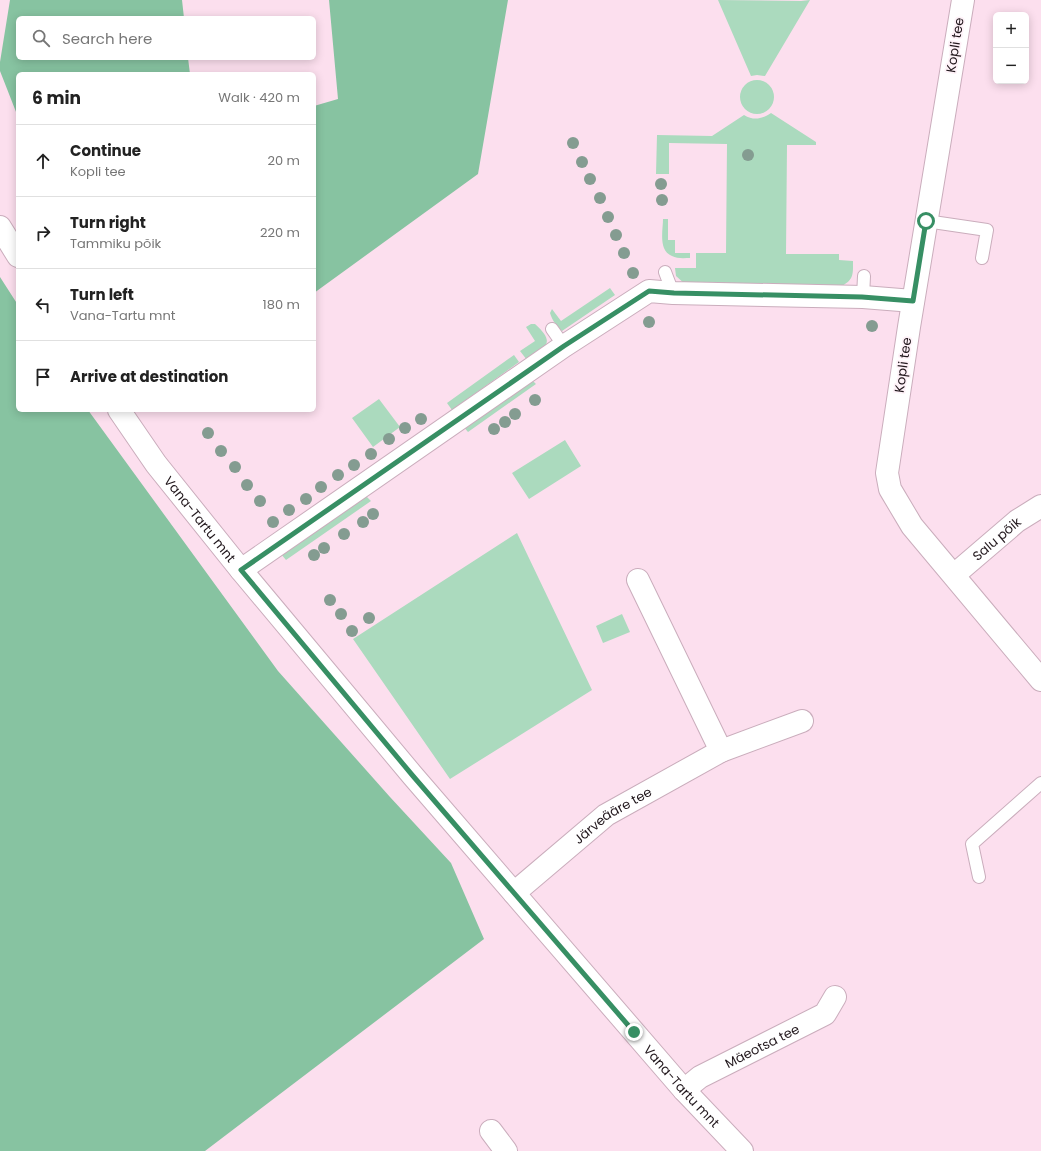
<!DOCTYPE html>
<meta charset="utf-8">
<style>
:root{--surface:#fff;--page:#f6f6f6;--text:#222;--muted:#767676;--line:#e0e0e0}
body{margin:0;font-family:Poppins,sans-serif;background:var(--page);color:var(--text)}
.controls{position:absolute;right:12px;top:12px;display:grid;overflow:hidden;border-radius:6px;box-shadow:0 2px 10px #0003}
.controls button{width:36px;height:36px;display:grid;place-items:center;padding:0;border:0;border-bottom:1px solid var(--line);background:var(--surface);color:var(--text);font:20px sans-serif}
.stop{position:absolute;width:12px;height:12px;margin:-9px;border:3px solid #378f64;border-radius:50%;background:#fff}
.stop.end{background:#378f64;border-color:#fff;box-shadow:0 1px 4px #0008}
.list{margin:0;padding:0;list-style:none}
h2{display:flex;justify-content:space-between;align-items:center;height:52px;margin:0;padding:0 16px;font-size:17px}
h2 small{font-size:13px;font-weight:400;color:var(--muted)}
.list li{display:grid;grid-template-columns:26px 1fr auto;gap:12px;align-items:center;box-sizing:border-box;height:72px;padding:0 16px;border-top:1px solid var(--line)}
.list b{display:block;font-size:15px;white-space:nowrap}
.list p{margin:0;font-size:13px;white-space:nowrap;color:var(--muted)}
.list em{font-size:13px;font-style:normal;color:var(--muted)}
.icon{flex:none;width:22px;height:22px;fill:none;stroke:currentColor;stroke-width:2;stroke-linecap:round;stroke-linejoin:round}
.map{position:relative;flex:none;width:1041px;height:1151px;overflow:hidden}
.search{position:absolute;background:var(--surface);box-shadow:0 2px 10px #0003;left:16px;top:16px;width:300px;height:44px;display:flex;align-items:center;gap:10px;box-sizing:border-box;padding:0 14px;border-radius:6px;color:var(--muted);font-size:15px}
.panel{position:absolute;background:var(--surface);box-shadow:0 2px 10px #0003;left:16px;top:72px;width:300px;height:340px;border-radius:6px}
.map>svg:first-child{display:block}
.green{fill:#abdabe}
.forest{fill:#87c3a1}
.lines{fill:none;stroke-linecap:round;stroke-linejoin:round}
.lane-casing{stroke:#caadbc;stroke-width:14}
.street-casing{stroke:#caadbc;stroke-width:24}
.secondary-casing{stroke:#caadbc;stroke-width:24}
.lane{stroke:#fff;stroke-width:12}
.street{stroke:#fff;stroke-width:22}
.secondary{stroke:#fff;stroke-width:22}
.tree{fill:#849c91}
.route{stroke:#378f64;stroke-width:5}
.labels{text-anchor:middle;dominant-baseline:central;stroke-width:3.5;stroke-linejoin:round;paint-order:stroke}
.street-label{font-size:13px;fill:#21171c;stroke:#fef2f8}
</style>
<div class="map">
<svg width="1041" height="1151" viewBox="0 0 1041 1151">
<rect width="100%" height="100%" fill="#fcdfee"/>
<!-- green -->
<path class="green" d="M718 0 801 1 810 0 765 76 757 75 751 76Z
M740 97a17 17 0 1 1 34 0a17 17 0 1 1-34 0Z
M771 113 816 142V145H787L786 254H839V260L853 261C853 275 854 280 840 287L686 285 676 276 675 268H696V253H726L727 144 669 143V174H656L657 135 712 136 744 115C754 121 762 119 771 113Z
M663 219H668V240H675V253H690V258C685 258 677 259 672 256 658 251 663 230 663 219Z
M610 288 615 295 562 331C557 327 552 320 550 313L552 309 561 321Z
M531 324H535C557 344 545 347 527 360L520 351 535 341 526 327Z
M514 355 519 362 452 410 447 403Z
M530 378 536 384 468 432 462 425Z
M379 399 400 427 373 447 352 418Z
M565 440 581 466 529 499 512 473Z
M366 496 371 501 286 560 281 554Z
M517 533 592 690 450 779 353 639Z
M622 614 630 632 603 643 596 626Z"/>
<!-- forest -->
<path class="forest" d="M10 0H182L184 18H18V58H188L190 74H18V117L0 71V62Z
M329 0H508L478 174 314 293V106L338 99Z
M0 277 18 305V410H88L278 671 390 797 451 863 484 939 205 1151H0Z"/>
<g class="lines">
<defs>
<path id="lane" d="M926 221 987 230 982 258
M665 272 673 293
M863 297 864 276
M552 329 564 346
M979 877 972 844 1041 783"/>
<g id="street">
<path d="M963 0 909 327 887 473 890 489 912 526 1041 680"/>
<path d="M241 570 564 346 649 291 673 293 863 297 913 301"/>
<path id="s1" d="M954 575 1017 521 1041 506"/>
<path d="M638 580 721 751"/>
<path id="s2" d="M514 893 606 815 721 751 802 721"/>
<path id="s3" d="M684 1090 700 1077 825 1014 835 997"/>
<path d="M491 1131 506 1151"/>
</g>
<g id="secondary">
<path d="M0 227 18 256"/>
<path id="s4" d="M119 410 156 464 241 570 413 776 684 1090 742 1151"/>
</g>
</defs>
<!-- lane casing -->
<use href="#lane" class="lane-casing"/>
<!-- street casing -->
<use href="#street" class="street-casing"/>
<!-- secondary casing -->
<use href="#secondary" class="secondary-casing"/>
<!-- lane -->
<use href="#lane" class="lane"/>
<!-- street -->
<use href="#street" class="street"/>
<!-- secondary -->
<use href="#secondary" class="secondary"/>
</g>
<!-- trees -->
<g class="tree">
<circle cx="573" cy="143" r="6"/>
<circle cx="748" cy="155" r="6"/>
<circle cx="582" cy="162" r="6"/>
<circle cx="590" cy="179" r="6"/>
<circle cx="661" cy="184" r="6"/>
<circle cx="600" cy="198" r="6"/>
<circle cx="662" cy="200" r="6"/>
<circle cx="608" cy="217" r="6"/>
<circle cx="616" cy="235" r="6"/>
<circle cx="624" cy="253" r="6"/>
<circle cx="633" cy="273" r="6"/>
<circle cx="649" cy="322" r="6"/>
<circle cx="872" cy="326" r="6"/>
<circle cx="535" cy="400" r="6"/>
<circle cx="515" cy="414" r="6"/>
<circle cx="421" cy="419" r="6"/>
<circle cx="505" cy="422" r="6"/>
<circle cx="405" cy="428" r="6"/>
<circle cx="494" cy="429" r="6"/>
<circle cx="208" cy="433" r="6"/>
<circle cx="389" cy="439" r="6"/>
<circle cx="221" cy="451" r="6"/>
<circle cx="371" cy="454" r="6"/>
<circle cx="354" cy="465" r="6"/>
<circle cx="235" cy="467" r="6"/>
<circle cx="338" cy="475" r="6"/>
<circle cx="247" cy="485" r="6"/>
<circle cx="321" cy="487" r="6"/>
<circle cx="306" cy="499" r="6"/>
<circle cx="260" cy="501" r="6"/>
<circle cx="289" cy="510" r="6"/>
<circle cx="373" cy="514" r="6"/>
<circle cx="273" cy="522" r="6"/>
<circle cx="363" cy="522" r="6"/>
<circle cx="344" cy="534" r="6"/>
<circle cx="324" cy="548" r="6"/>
<circle cx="314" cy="555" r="6"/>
<circle cx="330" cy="600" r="6"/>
<circle cx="341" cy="614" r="6"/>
<circle cx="369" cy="618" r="6"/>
<circle cx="352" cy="631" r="6"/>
</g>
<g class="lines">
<!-- route -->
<path class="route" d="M634 1032 413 776 241 570 564 346 649 291 674 293 862 297 913 301 926 221"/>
</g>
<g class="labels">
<!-- street labels -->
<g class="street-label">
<text transform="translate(955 45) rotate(-81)">Kopli tee</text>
<text transform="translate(903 365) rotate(-82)">Kopli tee</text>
<text stroke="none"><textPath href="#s4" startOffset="136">Vana-Tartu mnt</textPath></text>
<text stroke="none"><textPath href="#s1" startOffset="56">Salu põik</textPath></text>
<text stroke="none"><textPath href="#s2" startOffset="126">Järveääre tee</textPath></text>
<text stroke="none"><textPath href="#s3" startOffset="90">Mäeotsa tee</textPath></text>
<text stroke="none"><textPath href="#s4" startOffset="880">Vana-Tartu mnt</textPath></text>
</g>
</g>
</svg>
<div class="controls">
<button>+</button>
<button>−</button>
</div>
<div class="stop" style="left:926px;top:221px"></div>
<div class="stop end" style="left:634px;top:1032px"></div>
<div class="search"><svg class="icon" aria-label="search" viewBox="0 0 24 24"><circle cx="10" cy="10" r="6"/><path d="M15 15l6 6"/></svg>Search here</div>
<section class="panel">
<h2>6 min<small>Walk · 420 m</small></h2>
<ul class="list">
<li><svg class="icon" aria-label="ahead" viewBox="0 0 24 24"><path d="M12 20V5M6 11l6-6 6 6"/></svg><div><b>Continue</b><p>Kopli tee</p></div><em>20 m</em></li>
<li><svg class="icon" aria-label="right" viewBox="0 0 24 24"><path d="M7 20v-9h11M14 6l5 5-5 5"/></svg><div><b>Turn right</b><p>Tammiku põik</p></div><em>220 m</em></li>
<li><svg class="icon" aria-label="left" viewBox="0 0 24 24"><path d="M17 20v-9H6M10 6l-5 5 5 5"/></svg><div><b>Turn left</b><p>Vana-Tartu mnt</p></div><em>180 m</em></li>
<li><svg class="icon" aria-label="arrive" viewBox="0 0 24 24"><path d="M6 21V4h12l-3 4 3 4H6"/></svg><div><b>Arrive at destination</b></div></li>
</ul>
</section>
</div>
